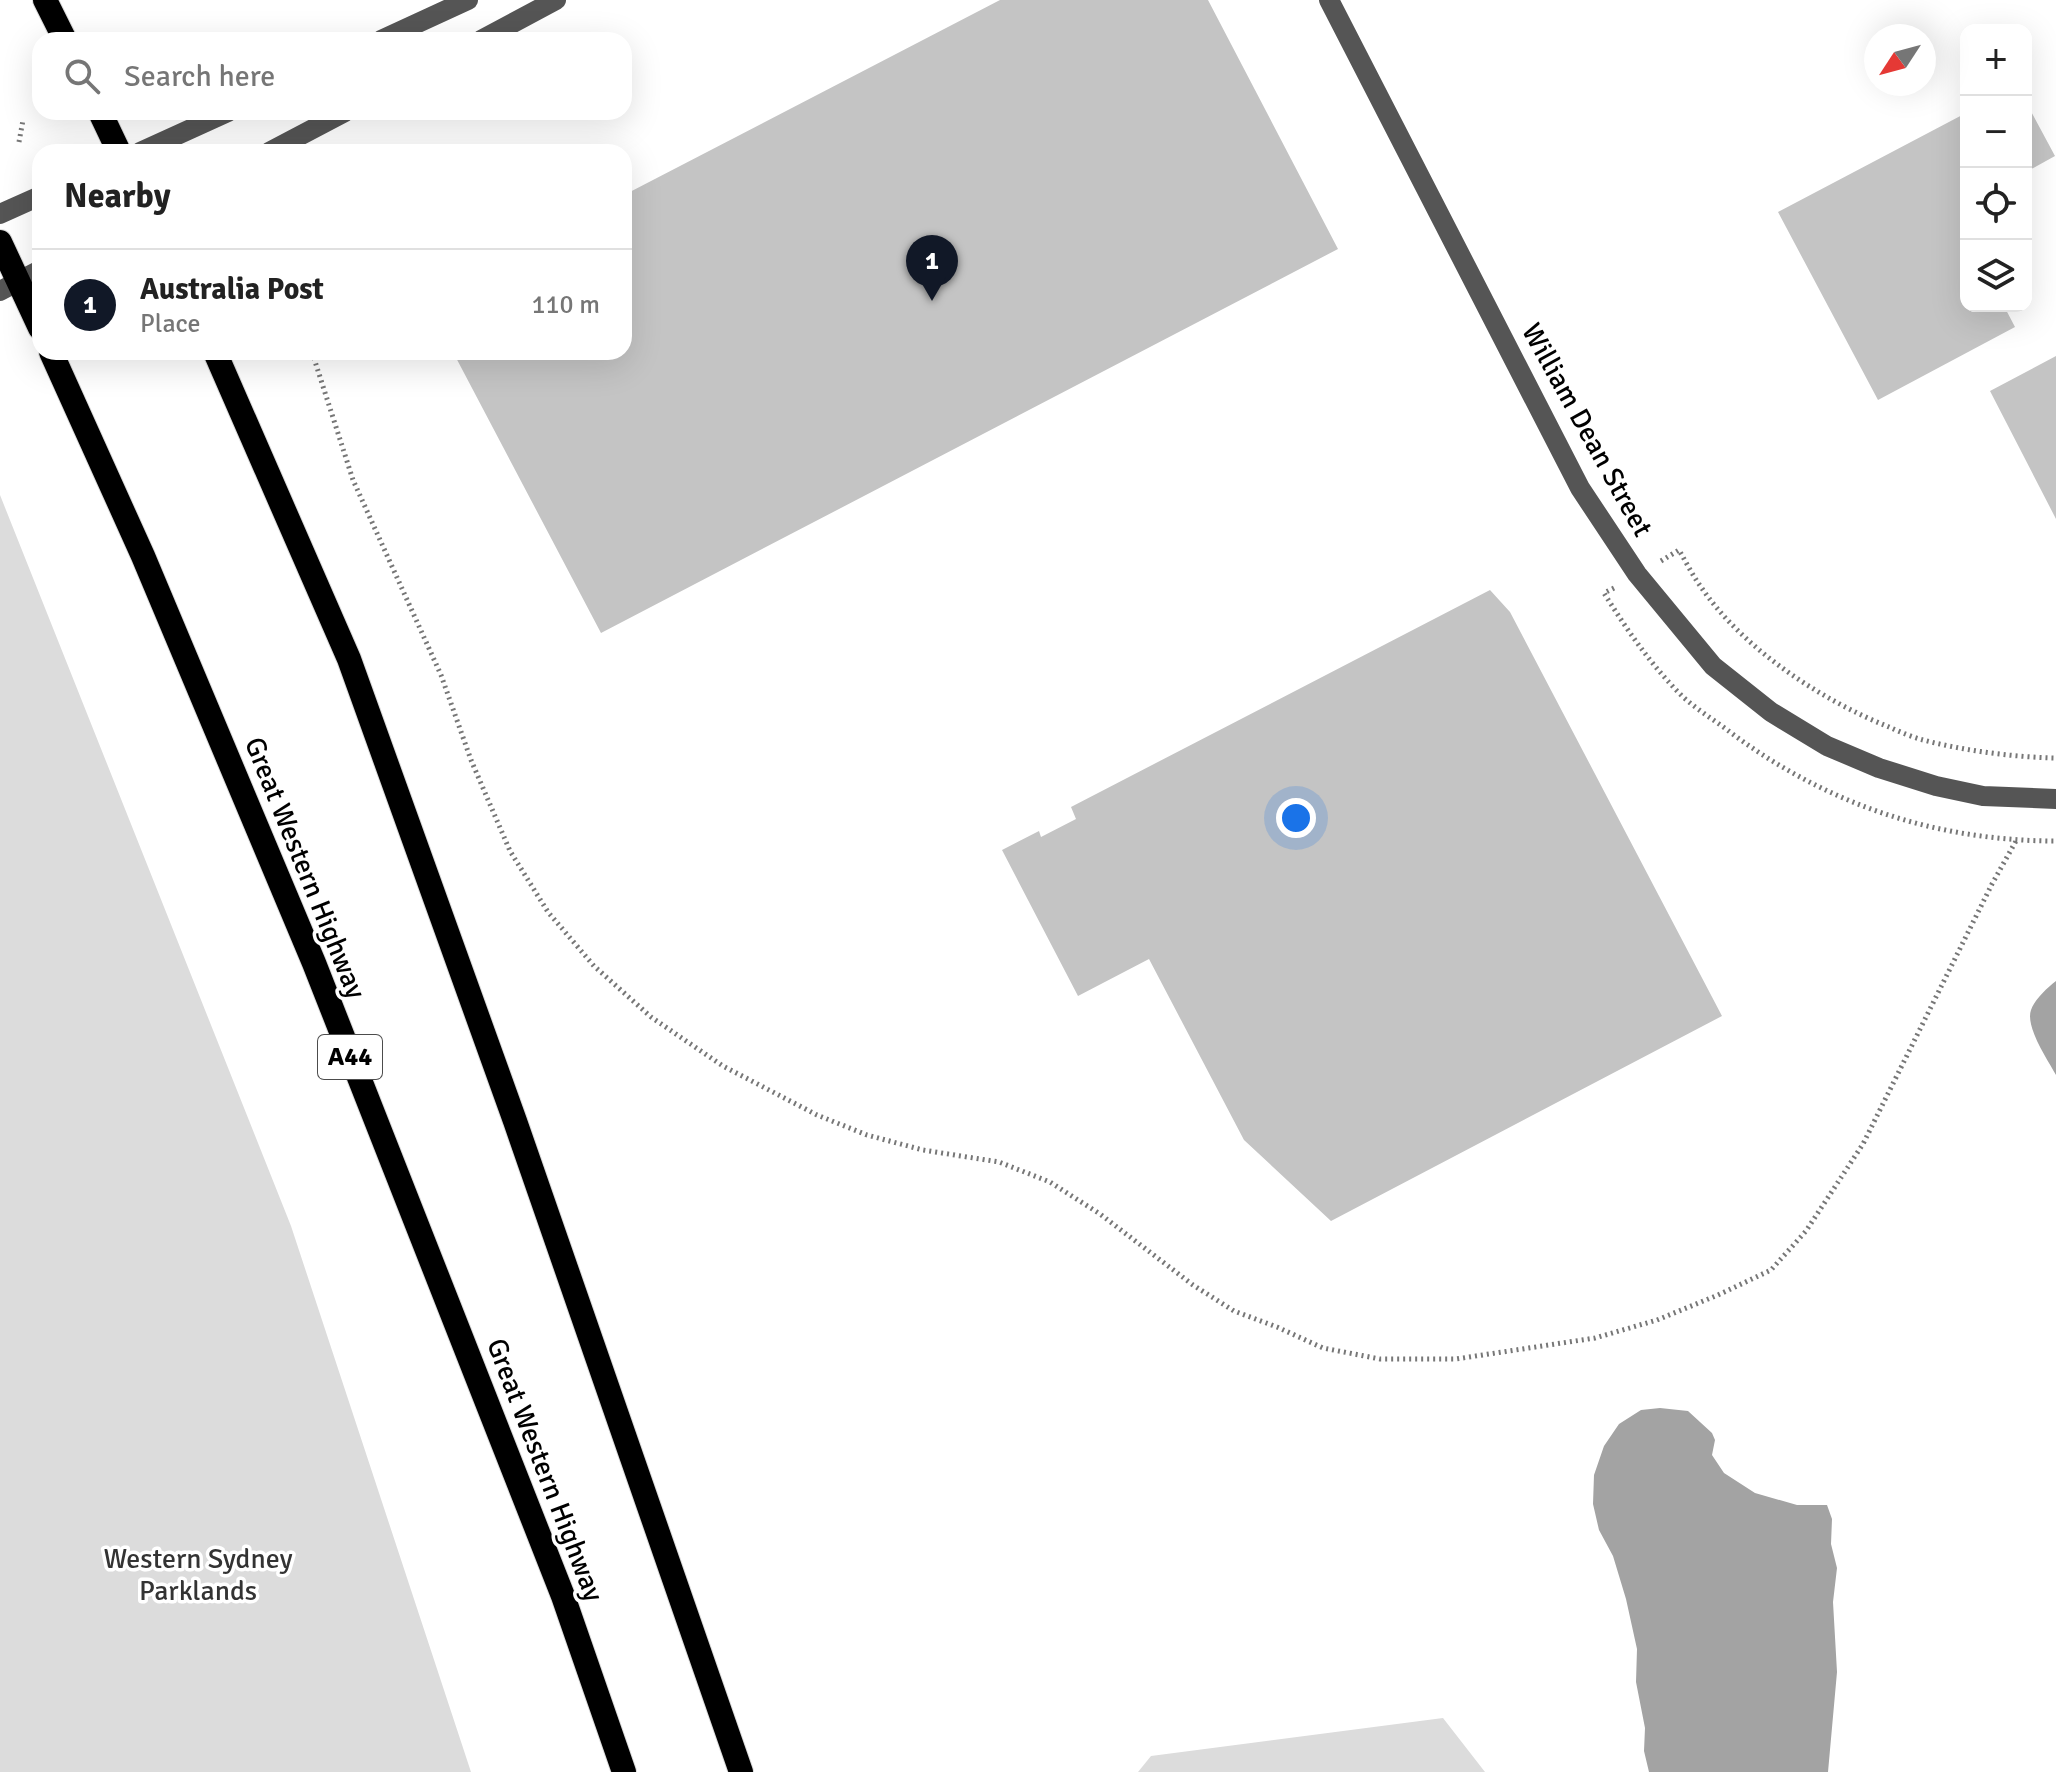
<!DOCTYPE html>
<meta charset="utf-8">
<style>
:root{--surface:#fff;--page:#f2f2f2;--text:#222;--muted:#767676;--line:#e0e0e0;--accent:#111827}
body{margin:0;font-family:Signika,sans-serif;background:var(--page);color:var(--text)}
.controls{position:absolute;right:24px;top:24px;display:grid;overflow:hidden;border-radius:16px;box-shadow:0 8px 32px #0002}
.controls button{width:72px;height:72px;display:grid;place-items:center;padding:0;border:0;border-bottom:2px solid var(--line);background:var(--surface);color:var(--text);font:40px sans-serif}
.compass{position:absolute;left:1864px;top:24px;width:72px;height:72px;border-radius:50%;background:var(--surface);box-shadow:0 8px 32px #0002;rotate:234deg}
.you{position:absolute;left:1296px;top:818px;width:28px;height:28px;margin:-20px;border:6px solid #fff;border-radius:50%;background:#1a73e8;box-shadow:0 0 0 12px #1a73e833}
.badge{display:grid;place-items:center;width:52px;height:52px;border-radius:50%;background:var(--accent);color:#fff;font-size:26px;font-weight:700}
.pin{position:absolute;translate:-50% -66px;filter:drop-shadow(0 2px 4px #0008)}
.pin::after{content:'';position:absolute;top:42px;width:28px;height:24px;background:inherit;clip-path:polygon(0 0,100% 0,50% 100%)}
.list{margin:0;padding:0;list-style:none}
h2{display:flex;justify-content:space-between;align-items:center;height:104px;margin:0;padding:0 32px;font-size:34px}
h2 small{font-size:26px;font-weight:400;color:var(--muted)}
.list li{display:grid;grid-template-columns:52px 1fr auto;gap:24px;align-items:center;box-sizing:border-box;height:112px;padding:0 32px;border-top:2px solid var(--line)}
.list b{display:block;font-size:30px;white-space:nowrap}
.list p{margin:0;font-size:26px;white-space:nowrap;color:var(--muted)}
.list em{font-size:26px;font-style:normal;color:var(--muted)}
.icon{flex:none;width:44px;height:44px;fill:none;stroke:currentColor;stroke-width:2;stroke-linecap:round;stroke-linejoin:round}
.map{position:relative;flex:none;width:2056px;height:1772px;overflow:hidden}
.search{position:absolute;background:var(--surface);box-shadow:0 8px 32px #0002;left:32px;top:32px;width:600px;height:88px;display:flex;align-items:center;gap:20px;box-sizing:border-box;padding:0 28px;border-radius:24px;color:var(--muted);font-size:30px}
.panel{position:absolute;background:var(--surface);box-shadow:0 8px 32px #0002;left:32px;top:144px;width:600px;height:216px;border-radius:24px}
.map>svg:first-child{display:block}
.green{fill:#dcdcdc}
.water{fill:#a3a3a3}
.building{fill:#c4c4c4}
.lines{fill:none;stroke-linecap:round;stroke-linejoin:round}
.highway-casing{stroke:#dbdbdb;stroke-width:26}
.path{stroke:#777;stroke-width:5;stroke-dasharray:2 4;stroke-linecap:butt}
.minor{stroke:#555;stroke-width:20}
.highway{stroke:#000;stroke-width:24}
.labels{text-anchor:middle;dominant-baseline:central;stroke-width:7;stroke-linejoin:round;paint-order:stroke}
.shield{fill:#fff;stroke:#4c4c4c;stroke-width:2}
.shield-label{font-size:26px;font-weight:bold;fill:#000}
.street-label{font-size:28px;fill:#000;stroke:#fff}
.park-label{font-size:28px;fill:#333;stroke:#fff}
</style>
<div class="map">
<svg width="2056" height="1772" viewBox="0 0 2056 1772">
<rect width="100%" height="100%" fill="#fff"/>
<!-- green -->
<path class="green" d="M0 495 291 1226 471 1772H0Z
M1443 1718 1485 1772H1138L1151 1756Z"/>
<!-- water -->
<path class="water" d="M2056 981V1075C2048 1060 2025 1027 2031 1010 2035 999 2047 988 2056 981Z
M1660 1408 1688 1411 1712 1433 1715 1440 1712 1455 1724 1473 1755 1493 1797 1505H1827L1832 1519 1831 1544 1837 1568 1833 1602 1837 1672 1828 1772H1649L1644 1751 1645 1728 1636 1682 1637 1649 1626 1599 1613 1556 1599 1530 1593 1504 1594 1475 1604 1446 1619 1424 1641 1410Z"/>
<!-- building -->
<path class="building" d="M1000 0H1208L1338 249 601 633 453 352H624V195Z
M2026 102 2055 156 2026 172Z
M1966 113V306H2004L2015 327 1878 400 1778 212Z
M2056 356V519L1990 391Z
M1490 590 1510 612 1722 1016 1331 1221 1244 1140 1149 959 1078 996 1002 850 1039 831 1041 837 1076 819 1071 807Z"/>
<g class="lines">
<defs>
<path id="highway" d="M45 0 65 40
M100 112 119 152
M0 242 40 328
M51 352 143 556 314 963 563 1596 624 1772
M215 352 349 659 515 1121 741 1772"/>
</defs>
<!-- highway casing -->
<use href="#highway" class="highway-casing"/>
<!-- path -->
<path class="path" d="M19 142 23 120
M312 352 353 480 441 675 471 760 510 851 548 912 594 966 651 1017 723 1066 817 1115 867 1135 923 1150 999 1162 1050 1182 1100 1214 1193 1285 1234 1311 1277 1327 1323 1348 1380 1359H1456L1595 1338 1657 1320 1718 1295 1771 1270 1806 1231 1863 1144 1992 884 2016 841
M1661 561 1679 550C1686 562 1693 576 1701 587 1743 649 1821 700 1889 727 1900 732 1912 737 1923 740 1966 751 2012 757 2056 758
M1614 588 1604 593C1627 630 1651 665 1682 696 1695 708 1711 718 1726 729 1823 803 1934 841 2056 841"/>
<!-- minor -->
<path class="minor" d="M1329 0 1580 488 1637 574 1713 666 1771 712 1827 746 1879 768 1936 786 1983 796 2056 799
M381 40 468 0
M481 40 556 0
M140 152 228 112
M269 152 345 112
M0 214 40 196
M0 291 40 270"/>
<!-- highway -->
<use href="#highway" class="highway"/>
</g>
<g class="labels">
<!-- shield labels -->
<rect class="shield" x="318" y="1035" width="64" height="44" rx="6"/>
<g class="shield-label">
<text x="350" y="1057">A44</text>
</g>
<!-- street labels -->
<g class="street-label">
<text transform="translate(1587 430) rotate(61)">William Dean Street</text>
<text transform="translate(305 868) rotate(68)">Great Western Highway</text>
<text transform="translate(545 1470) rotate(69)">Great Western Highway</text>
</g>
<!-- park labels -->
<g class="park-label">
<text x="198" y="1559">Western Sydney<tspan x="198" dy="32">Parklands</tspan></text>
</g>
</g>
</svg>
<div class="controls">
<button>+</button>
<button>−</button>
<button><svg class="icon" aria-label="locate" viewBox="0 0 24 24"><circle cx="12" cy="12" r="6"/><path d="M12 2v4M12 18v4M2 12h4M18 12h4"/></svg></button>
<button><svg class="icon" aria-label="layers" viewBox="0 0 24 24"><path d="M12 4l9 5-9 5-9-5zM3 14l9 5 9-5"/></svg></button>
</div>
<svg class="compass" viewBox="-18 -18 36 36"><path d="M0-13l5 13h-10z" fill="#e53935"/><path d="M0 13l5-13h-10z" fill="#767676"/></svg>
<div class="you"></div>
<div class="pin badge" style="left:932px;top:301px">1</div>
<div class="search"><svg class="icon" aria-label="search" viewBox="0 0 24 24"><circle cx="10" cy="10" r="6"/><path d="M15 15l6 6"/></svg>Search here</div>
<section class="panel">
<h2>Nearby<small></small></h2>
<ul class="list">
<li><span class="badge">1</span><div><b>Australia Post</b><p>Place</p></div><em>110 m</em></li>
</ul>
</section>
</div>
